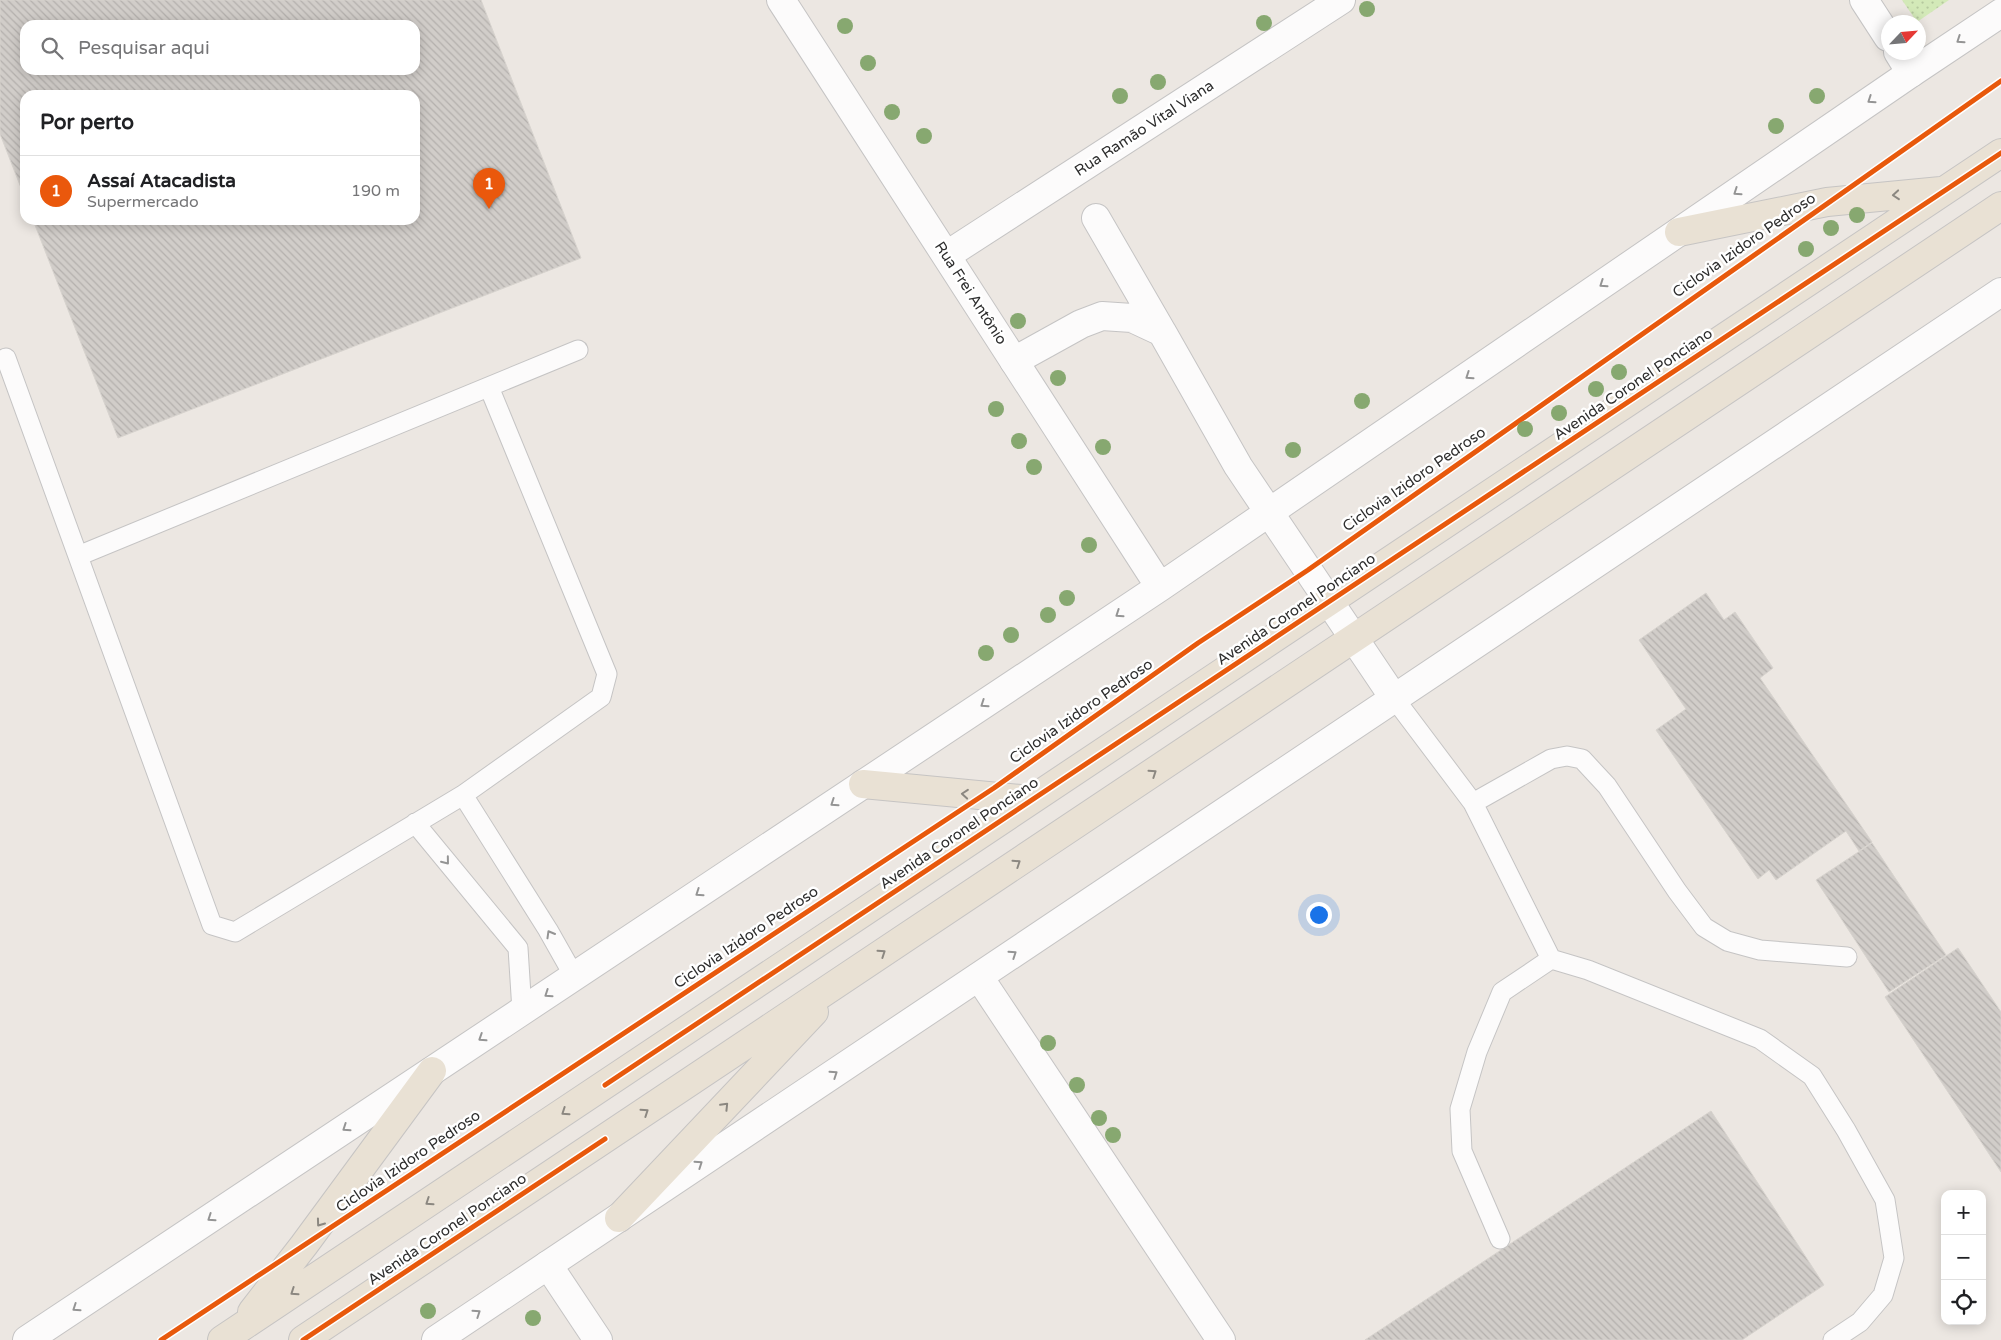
<!DOCTYPE html>
<html lang="pt">
<meta charset="utf-8">
<style>
:root{--surface:#fff;--page:#f6f6f6;--text:#202124;--muted:#757577;--line:#e0e0e0;--accent:#ea580c}
body{margin:0;font-family:"Varela Round",sans-serif;background:var(--page);color:var(--text)}
.controls{position:absolute;right:15px;bottom:15px;display:grid;overflow:hidden;border-radius:10px;box-shadow:0 2px 12px #0003}
.controls button{width:45px;height:45px;display:grid;place-items:center;padding:0;border:0;border-bottom:1px solid var(--line);background:var(--surface);color:var(--text);font:25px sans-serif}
.compass{position:absolute;left:1881px;top:15px;width:45px;height:45px;border-radius:50%;background:var(--surface);box-shadow:0 2px 12px #0003;rotate:64deg}
.you{position:absolute;left:1318px;top:914px;width:18px;height:18px;margin:-12px;border:4px solid #fff;border-radius:50%;background:#1a73e8;box-shadow:0 0 0 8px #1a73e833}
.badge{display:grid;place-items:center;width:32px;height:32px;border-radius:50%;background:var(--accent);color:#fff;font-size:16px;font-weight:700}
.pin{position:absolute;translate:-50% -41px;filter:drop-shadow(0 1px 2px #0008)}
.pin::after{content:'';position:absolute;top:26px;width:18px;height:15px;background:inherit;clip-path:polygon(0 0,100% 0,50% 100%)}
.list{margin:0;padding:0;list-style:none}
h2{display:flex;justify-content:space-between;align-items:center;height:65px;margin:0;padding:0 20px;font-size:21px}
h2 small{font-size:16px;font-weight:400;color:var(--muted)}
.list li{display:grid;grid-template-columns:32px 1fr auto;gap:15px;align-items:center;box-sizing:border-box;height:70px;padding:0 20px;border-top:1px solid var(--line)}
.list b{display:block;font-size:19px;white-space:nowrap}
.list p{margin:0;font-size:16px;white-space:nowrap;color:var(--muted)}
.list em{font-size:16px;font-style:normal;color:var(--muted)}
.icon{flex:none;width:28px;height:28px;fill:none;stroke:currentColor;stroke-width:2;stroke-linecap:round;stroke-linejoin:round}
.map{position:relative;flex:none;width:2001px;height:1340px;overflow:hidden}
.search{position:absolute;background:var(--surface);box-shadow:0 2px 12px #0003;left:20px;top:20px;width:400px;height:55px;display:flex;align-items:center;gap:12px;box-sizing:border-box;padding:0 18px;border-radius:15px;color:var(--muted);font-size:19px}
.panel{position:absolute;background:var(--surface);box-shadow:0 2px 12px #0003;left:20px;top:90px;width:400px;height:135px;border-radius:15px}
.map>svg:first-child{display:block}
.green{fill:url(#green-dots)}
.building{fill:url(#building-back-hatch);stroke:#d7d3ce;fill-rule:evenodd}
.lines{fill:none;stroke-linecap:round;stroke-linejoin:round}
.lane-casing{stroke:#c5c4c4;stroke-width:21}
.street-casing{stroke:#c5c4c4;stroke-width:30}
.secondary-casing{stroke:#c5c4c4;stroke-width:30}
.primary-casing{stroke:#c6c4c3;stroke-width:30}
.lane{stroke:#fcfbfb;stroke-width:19}
.street{stroke:#fcfbfb;stroke-width:28}
.secondary{stroke:#fcfbfb;stroke-width:28}
.primary{stroke:#e9e1d4;stroke-width:28}
.cycleway-casing{stroke:#fff;stroke-width:8}
.cycleway{stroke:#e8590c;stroke-width:5}
.tree{fill:#87a870}
.oneway{stroke:#949494}
.oneway2{stroke:#8b8780}
.labels{text-anchor:middle;dominant-baseline:central;stroke-width:5;stroke-linejoin:round;paint-order:stroke}
.street-label{font-size:15px;fill:#2d2d2d;stroke:#fff}
</style>
<div class="map">
<svg width="2001" height="1340" viewBox="0 0 2001 1340">
<defs>
<pattern id="green-dots" width="8" height="8" patternUnits="userSpaceOnUse" patternTransform="scale(1.25)"><rect width="8" height="8" fill="#d3e9b8"/><path d="M2 2h.1M6 6h.1" fill="none" stroke="#b5c89e" stroke-width="1.8" stroke-linecap="round"/></pattern>
<pattern id="building-back-hatch" width="6" height="6" patternUnits="userSpaceOnUse" patternTransform="scale(1.25)"><rect width="6" height="6" fill="#d1cdc9"/><path d="M-1 5l2 2M0 0l6 6M5-1l2 2" fill="none" stroke="#b4b0ad"/></pattern>
</defs>
<rect width="100%" height="100%" fill="#ece7e2"/>
<!-- green -->
<path class="green" d="M1902 0H1949L1917 22Z"/>
<!-- building -->
<path class="building" d="M0 0H481L581 258 118 438 33 220H415V95H25V198L0 134ZM25 25H415V70H25Z
M1706 593 1724 620 1735 612 1773 668 1760 678 1872 842 1859 851 1846 831 1776 880 1769 870 1758 879 1656 730 1686 709 1639 640Z
M1872 843 1946 955 1889 992 1816 880Z
M1958 948 2001 1012V1172L1885 997Z
M1711 1111 1824 1285 1742 1340H1365Z"/>
<g class="lines">
<defs>
<path id="lane" d="M6 358 212 925 235 932 463 795 601 697 607 674 489 387
M78 556 578 350
M1394 698 1473 803 1551 959 1588 970 1760 1039 1812 1076 1846 1130 1885 1200 1894 1258 1883 1295 1860 1322 1833 1340
M463 795 548 930 574 976
M1473 803 1551 759 1567 756 1582 759 1607 786 1677 891 1704 927 1727 941 1760 950 1847 957
M415 823 518 948 522 1011
M1500 1239 1462 1151 1460 1109 1477 1052 1502 992 1551 959"/>
<path id="street" d="M1864 0 1888 37
M1898 52 1911 73
M1096 218 1162 332
M947 255 1341 0
M1014 361 1081 324 1102 316 1132 318 1162 332 1238 466 1394 698
M979 977 1221 1340
M548 1265 598 1340"/>
<path id="secondary" d="M781 0 1160 587
M27 1340 1160 587 1911 73 2001 13
M436 1340 2001 292"/>
<path id="primary" d="M1679 232 1827 202 1941 191
M863 784 1031 800
M619 1218 814 1012
M252 1312 304 1245 432 1071
M222 1340 2001 153
M303 1340 2001 206"/>
</defs>
<!-- lane casing -->
<use href="#lane" class="lane-casing"/>
<!-- street casing -->
<use href="#street" class="street-casing"/>
<!-- secondary casing -->
<use href="#secondary" class="secondary-casing"/>
<!-- primary casing -->
<use href="#primary" class="primary-casing"/>
<!-- lane -->
<use href="#lane" class="lane"/>
<!-- street -->
<use href="#street" class="street"/>
<!-- secondary -->
<use href="#secondary" class="secondary"/>
<!-- primary -->
<use href="#primary" class="primary"/>
<defs>
<path id="cycleway" d="M605 1085 2001 153
M161 1340 994 788 1198 643 1308 570 2001 81
M303 1340 605 1139"/>
</defs>
<!-- cycleway casing -->
<use href="#cycleway" class="cycleway-casing"/>
<!-- cycleway -->
<use href="#cycleway" class="cycleway"/>
</g>
<!-- trees -->
<g class="tree">
<circle cx="1367" cy="9" r="8"/>
<circle cx="1264" cy="23" r="8"/>
<circle cx="845" cy="26" r="8"/>
<circle cx="868" cy="63" r="8"/>
<circle cx="1158" cy="82" r="8"/>
<circle cx="1120" cy="96" r="8"/>
<circle cx="1817" cy="96" r="8"/>
<circle cx="892" cy="112" r="8"/>
<circle cx="1776" cy="126" r="8"/>
<circle cx="924" cy="136" r="8"/>
<circle cx="1857" cy="215" r="8"/>
<circle cx="1831" cy="228" r="8"/>
<circle cx="1806" cy="249" r="8"/>
<circle cx="1018" cy="321" r="8"/>
<circle cx="1619" cy="372" r="8"/>
<circle cx="1058" cy="378" r="8"/>
<circle cx="1596" cy="389" r="8"/>
<circle cx="1362" cy="401" r="8"/>
<circle cx="996" cy="409" r="8"/>
<circle cx="1559" cy="413" r="8"/>
<circle cx="1525" cy="429" r="8"/>
<circle cx="1019" cy="441" r="8"/>
<circle cx="1103" cy="447" r="8"/>
<circle cx="1293" cy="450" r="8"/>
<circle cx="1034" cy="467" r="8"/>
<circle cx="1089" cy="545" r="8"/>
<circle cx="1067" cy="598" r="8"/>
<circle cx="1048" cy="615" r="8"/>
<circle cx="1011" cy="635" r="8"/>
<circle cx="986" cy="653" r="8"/>
<circle cx="1048" cy="1043" r="8"/>
<circle cx="1077" cy="1085" r="8"/>
<circle cx="1099" cy="1118" r="8"/>
<circle cx="1113" cy="1135" r="8"/>
<circle cx="428" cy="1311" r="8"/>
<circle cx="533" cy="1318" r="8"/>
</g>
<!-- one-way arrows -->
<defs><path id="oneway-chevron" d="M-2-3.5L2.5 0L-2 3.5" fill="none" stroke-width="1.6" stroke-linecap="round" stroke-linejoin="round" transform="scale(1.25)"/></defs>
<g class="oneway">
<use href="#oneway-chevron" transform="translate(1960 40) rotate(146)"/>
<use href="#oneway-chevron" transform="translate(1871 100) rotate(146)"/>
<use href="#oneway-chevron" transform="translate(1737 192) rotate(146)"/>
<use href="#oneway-chevron" transform="translate(1603 284) rotate(146)"/>
<use href="#oneway-chevron" transform="translate(1469 376) rotate(146)"/>
<use href="#oneway-chevron" transform="translate(1119 614) rotate(146)"/>
<use href="#oneway-chevron" transform="translate(984 704) rotate(146)"/>
<use href="#oneway-chevron" transform="translate(834 803) rotate(146)"/>
<use href="#oneway-chevron" transform="translate(446 861) rotate(51)"/>
<use href="#oneway-chevron" transform="translate(699 893) rotate(146)"/>
<use href="#oneway-chevron" transform="translate(550 934) rotate(-120)"/>
<use href="#oneway-chevron" transform="translate(1013 954) rotate(-34)"/>
<use href="#oneway-chevron" transform="translate(548 994) rotate(146)"/>
<use href="#oneway-chevron" transform="translate(482 1038) rotate(147)"/>
<use href="#oneway-chevron" transform="translate(834 1074) rotate(-34)"/>
<use href="#oneway-chevron" transform="translate(346 1128) rotate(146)"/>
<use href="#oneway-chevron" transform="translate(699 1164) rotate(-34)"/>
<use href="#oneway-chevron" transform="translate(211 1218) rotate(146)"/>
<use href="#oneway-chevron" transform="translate(76 1308) rotate(146)"/>
<use href="#oneway-chevron" transform="translate(477 1313) rotate(-34)"/>
</g>
<g class="oneway2">
<use href="#oneway-chevron" transform="translate(1896 195) rotate(175)"/>
<use href="#oneway-chevron" transform="translate(1153 773) rotate(-34)"/>
<use href="#oneway-chevron" transform="translate(965 794) rotate(-175)"/>
<use href="#oneway-chevron" transform="translate(1017 863) rotate(-34)"/>
<use href="#oneway-chevron" transform="translate(882 953) rotate(-34)"/>
<use href="#oneway-chevron" transform="translate(725 1106) rotate(-46)"/>
<use href="#oneway-chevron" transform="translate(565 1112) rotate(146)"/>
<use href="#oneway-chevron" transform="translate(645 1112) rotate(-34)"/>
<use href="#oneway-chevron" transform="translate(429 1202) rotate(146)"/>
<use href="#oneway-chevron" transform="translate(320 1223) rotate(126)"/>
<use href="#oneway-chevron" transform="translate(294 1292) rotate(146)"/>
</g>
<g class="labels">
<!-- street labels -->
<g class="street-label">
<text transform="translate(1144 128) rotate(-33)">Rua Ramão Vital Viana</text>
<text transform="translate(1744 245) rotate(-35)">Ciclovia Izidoro Pedroso</text>
<text transform="translate(971 293) rotate(57)">Rua Frei Antônio</text>
<text transform="translate(1633 384) rotate(-34)">Avenida Coronel Ponciano</text>
<text transform="translate(1414 479) rotate(-35)">Ciclovia Izidoro Pedroso</text>
<text transform="translate(1296 609) rotate(-34)">Avenida Coronel Ponciano</text>
<text transform="translate(1081 711) rotate(-35)">Ciclovia Izidoro Pedroso</text>
<text transform="translate(959 833) rotate(-34)">Avenida Coronel Ponciano</text>
<text transform="translate(746 937) rotate(-34)">Ciclovia Izidoro Pedroso</text>
<text transform="translate(408 1161) rotate(-34)">Ciclovia Izidoro Pedroso</text>
<text transform="translate(447 1229) rotate(-34)">Avenida Coronel Ponciano</text>
</g>
</g>
</svg>
<div class="controls">
<button>+</button>
<button>−</button>
<button><svg class="icon" aria-label="locate" viewBox="0 0 24 24"><circle cx="12" cy="12" r="6"/><path d="M12 2v4M12 18v4M2 12h4M18 12h4"/></svg></button>
</div>
<svg class="compass" viewBox="-18 -18 36 36"><path d="M0-13l5 13h-10z" fill="#e53935"/><path d="M0 13l5-13h-10z" fill="#757577"/></svg>
<div class="you"></div>
<div class="pin badge" style="left:489px;top:209px">1</div>
<div class="search"><svg class="icon" aria-label="search" viewBox="0 0 24 24"><circle cx="10" cy="10" r="6"/><path d="M15 15l6 6"/></svg>Pesquisar aqui</div>
<section class="panel">
<h2>Por perto<small></small></h2>
<ul class="list">
<li><span class="badge">1</span><div><b>Assaí Atacadista</b><p>Supermercado</p></div><em>190 m</em></li>
</ul>
</section>
</div>
